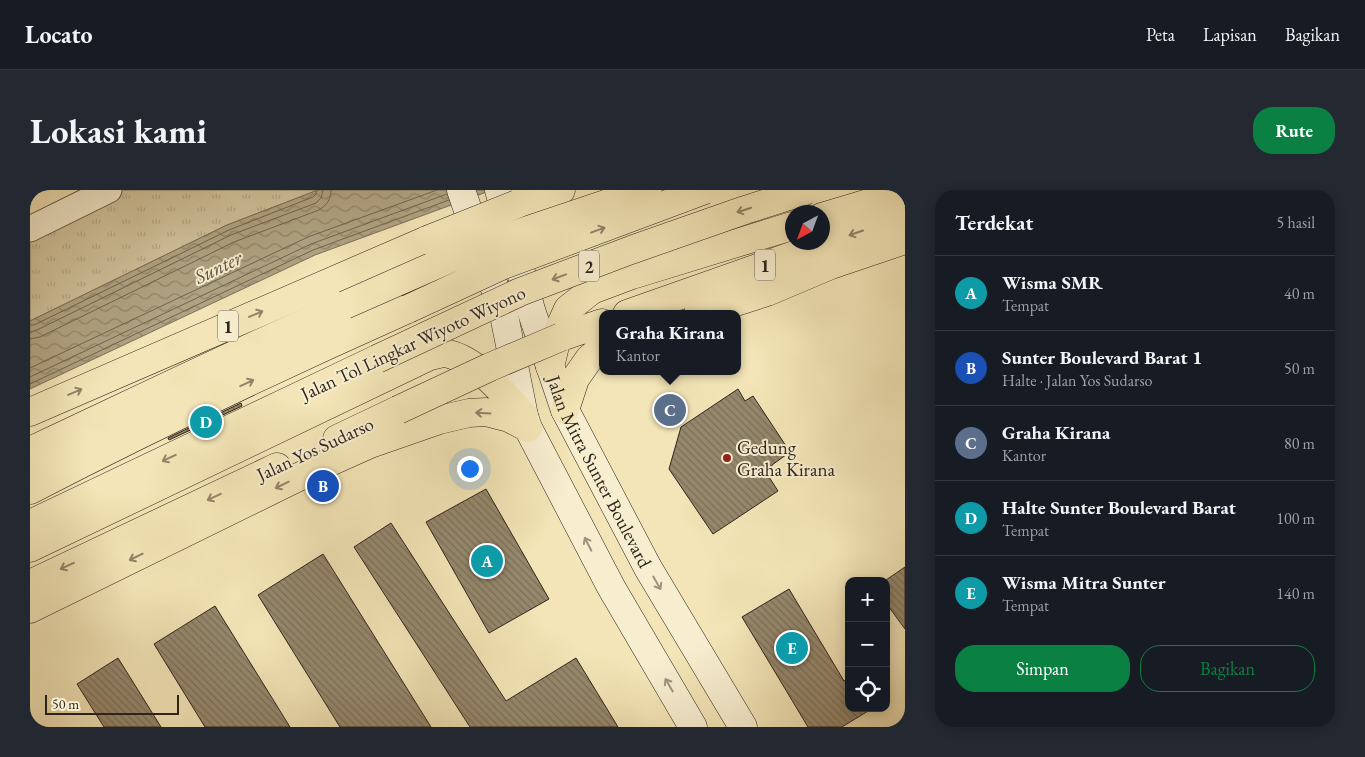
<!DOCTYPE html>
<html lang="id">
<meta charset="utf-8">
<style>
:root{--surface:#171b24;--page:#242831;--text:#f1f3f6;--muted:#9ea1a6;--line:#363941;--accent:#0b8043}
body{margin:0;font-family:"EB Garamond",serif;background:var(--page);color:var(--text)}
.controls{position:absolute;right:15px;bottom:15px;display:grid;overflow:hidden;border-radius:10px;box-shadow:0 2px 12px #0003}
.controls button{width:45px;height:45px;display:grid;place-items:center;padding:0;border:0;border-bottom:1px solid var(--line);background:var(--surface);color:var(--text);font:25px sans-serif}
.compass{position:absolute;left:755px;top:15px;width:45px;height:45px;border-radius:50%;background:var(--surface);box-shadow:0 2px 12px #0003;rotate:221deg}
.scale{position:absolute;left:15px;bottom:12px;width:134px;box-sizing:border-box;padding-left:5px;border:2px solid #2f241c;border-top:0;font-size:14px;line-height:18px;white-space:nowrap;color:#2f241c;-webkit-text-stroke:4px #f7eed0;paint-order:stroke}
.you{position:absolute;left:439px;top:278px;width:18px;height:18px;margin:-12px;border:4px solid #fff;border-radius:50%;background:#1a73e8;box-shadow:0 0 0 8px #1a73e833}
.badge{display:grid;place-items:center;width:32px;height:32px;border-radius:50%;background:var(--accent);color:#fff;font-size:16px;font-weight:700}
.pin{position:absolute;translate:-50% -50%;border:2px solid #fff;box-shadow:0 1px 5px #0006}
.popup{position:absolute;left:569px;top:120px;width:142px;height:65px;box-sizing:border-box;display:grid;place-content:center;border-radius:10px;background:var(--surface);filter:drop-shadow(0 1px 4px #0005);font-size:16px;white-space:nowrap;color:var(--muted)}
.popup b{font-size:19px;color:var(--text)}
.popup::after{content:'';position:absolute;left:50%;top:100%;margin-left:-10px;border:10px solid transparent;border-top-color:var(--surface)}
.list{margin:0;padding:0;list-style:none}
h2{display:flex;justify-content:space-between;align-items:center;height:65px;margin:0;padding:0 20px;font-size:21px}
h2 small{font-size:16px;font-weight:400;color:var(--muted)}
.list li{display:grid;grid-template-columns:32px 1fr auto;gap:15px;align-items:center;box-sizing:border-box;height:75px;padding:0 20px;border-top:1px solid var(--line)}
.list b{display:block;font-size:19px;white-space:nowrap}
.list p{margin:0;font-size:16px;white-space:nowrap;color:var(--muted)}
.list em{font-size:16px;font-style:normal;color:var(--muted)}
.actions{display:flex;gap:10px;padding:15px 20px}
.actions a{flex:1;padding:11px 0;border:1px solid var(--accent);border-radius:20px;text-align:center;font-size:18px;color:var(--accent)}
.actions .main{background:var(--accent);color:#fff}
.icon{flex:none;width:28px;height:28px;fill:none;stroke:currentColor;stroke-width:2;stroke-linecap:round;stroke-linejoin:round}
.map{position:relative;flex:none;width:875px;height:537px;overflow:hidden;border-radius:20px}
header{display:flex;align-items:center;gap:30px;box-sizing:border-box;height:70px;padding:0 25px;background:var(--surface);border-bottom:1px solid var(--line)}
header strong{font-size:24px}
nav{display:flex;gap:28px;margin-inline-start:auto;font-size:18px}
.intro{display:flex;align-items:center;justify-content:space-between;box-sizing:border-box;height:120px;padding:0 30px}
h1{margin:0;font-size:35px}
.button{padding:12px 22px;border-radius:20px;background:var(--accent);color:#fff;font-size:18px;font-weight:700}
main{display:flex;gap:30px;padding:0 30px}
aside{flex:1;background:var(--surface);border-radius:20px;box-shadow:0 2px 12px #0003}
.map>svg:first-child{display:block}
.grass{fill:url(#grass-tufts);stroke:#80745c}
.water{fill:url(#water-waves);stroke:#7c7059}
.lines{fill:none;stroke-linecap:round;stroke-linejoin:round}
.shore{stroke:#70644f;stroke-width:1}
.building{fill:url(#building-back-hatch);stroke:#2f241c}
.tertiary-casing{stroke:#605443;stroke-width:27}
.secondary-casing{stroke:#2f241c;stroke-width:29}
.trunk-casing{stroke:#2f241c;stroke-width:29}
.motorway-casing{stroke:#2f241c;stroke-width:29}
.tertiary{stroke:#f7eed0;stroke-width:25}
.secondary{stroke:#f7eed0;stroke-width:28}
.trunk{stroke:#f3e5b7;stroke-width:28}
.motorway{stroke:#f3e5b7;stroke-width:28}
.trunk-bridge-casing{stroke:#2f241c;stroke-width:29;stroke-linecap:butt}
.motorway-bridge-casing{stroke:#2f241c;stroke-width:29;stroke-linecap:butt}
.trunk-bridge{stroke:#f3e5b7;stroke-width:28}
.motorway-bridge{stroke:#f3e5b7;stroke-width:28}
.oneway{stroke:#91846a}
.oneway2{stroke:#9d937f}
.poi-dot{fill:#8f2418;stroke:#f7eed0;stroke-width:2}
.labels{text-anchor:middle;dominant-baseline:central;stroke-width:4;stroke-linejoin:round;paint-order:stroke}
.shield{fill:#f7eed0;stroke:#6b6152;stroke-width:1}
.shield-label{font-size:18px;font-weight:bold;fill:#2f241c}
.street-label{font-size:19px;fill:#2f241c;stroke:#f7eed0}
.poi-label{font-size:19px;fill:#2f241c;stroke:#f7eed0;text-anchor:start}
.water-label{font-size:20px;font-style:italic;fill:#5c5040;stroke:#f7eed0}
</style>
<header>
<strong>Locato</strong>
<nav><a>Peta</a><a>Lapisan</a><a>Bagikan</a></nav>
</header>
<div class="intro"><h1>Lokasi kami</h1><a class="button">Rute</a></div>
<main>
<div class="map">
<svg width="875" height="537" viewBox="0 0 875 537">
<defs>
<pattern id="grass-tufts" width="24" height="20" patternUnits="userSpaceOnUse" patternTransform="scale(1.25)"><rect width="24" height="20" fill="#d2c49d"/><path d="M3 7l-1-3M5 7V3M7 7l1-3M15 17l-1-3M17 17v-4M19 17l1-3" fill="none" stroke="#b5a887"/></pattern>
<pattern id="water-waves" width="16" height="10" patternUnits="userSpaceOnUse" patternTransform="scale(1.25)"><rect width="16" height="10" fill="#b0a382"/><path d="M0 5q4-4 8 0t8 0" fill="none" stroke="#90856a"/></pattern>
<pattern id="building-back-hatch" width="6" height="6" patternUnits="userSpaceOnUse" patternTransform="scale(1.25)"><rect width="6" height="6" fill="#95886d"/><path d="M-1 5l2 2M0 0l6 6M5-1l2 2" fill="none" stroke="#7a6f59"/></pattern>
</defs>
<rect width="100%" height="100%" fill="#f3e5b7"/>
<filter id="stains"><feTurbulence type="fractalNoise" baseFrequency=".004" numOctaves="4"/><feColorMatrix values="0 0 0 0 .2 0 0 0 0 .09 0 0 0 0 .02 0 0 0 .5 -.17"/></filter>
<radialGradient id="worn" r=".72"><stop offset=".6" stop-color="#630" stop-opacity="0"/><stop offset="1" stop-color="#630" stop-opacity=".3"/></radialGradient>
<!-- grass -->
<path class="grass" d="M80 0H288L197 35 0 131V40Z"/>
<!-- water -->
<path class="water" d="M288 0H462L285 65 0 199V131L197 35Z"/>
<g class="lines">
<!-- shore -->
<path class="shore" d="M0 135H4L199 40 283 7 286 4 287 0
M0 142 7 140 201 45 286 13 291 8 293 0
M0 149 10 147 204 52 289 20C297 15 301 9 301 0
M0 178 278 47 407 0
M0 187 281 54 417 4
M0 194 283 60 419 10"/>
</g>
<!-- building -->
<path class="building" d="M708 199 715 211 723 206 760 262 742 275 739 287 748 301 683 344 639 279 651 237Z
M211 213 212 216 139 250 138 248Z
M456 299 519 409 459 443 396 332Z
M361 333 476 511 546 468 588 537H440L324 357Z
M293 364 401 537H310L228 405Z
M875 377V439L856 413V390Z
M759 399 814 491 819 488V518H843L812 537H778L712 427Z
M185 416 260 537H175L124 454Z
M88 468 131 537H74L47 494Z"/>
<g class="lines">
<defs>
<path id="tertiary" d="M0 39 79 0"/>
<g id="secondary">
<path d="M431 0 474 125 494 226 498 238 581 397 663 537"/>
<path id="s1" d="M469 0 501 120 535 220 618 378 713 537"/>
</g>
<path id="trunk" d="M487 14 531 0
M597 124 875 26
M668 124 737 102 801 75 875 50
M531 147 572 133
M535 220 545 189 559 169 572 158
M0 222 397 50
M307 249 368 220
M0 280 236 164 384 103 423 80 437 66
M0 358 400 166C406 165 413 162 419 164 448 171 475 205 494 226
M0 394 247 277
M0 419 291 276 340 254 409 230 439 223 456 222 479 228 498 238"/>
<path id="motorway" d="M792 27 875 2
M520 177 529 139 538 119 562 100 602 85 762 36
M0 261C105 212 209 161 315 115
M0 300C124 236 250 176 378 119
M0 334 347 169"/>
</defs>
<!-- tertiary casing -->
<use href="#tertiary" class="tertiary-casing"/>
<!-- secondary casing -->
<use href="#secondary" class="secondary-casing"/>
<!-- trunk casing -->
<use href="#trunk" class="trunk-casing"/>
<!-- motorway casing -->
<use href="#motorway" class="motorway-casing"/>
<!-- tertiary -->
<use href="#tertiary" class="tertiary"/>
<!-- secondary -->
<use href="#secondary" class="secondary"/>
<!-- trunk -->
<use href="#trunk" class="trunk"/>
<!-- motorway -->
<use href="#motorway" class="motorway"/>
<defs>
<path id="trunk-bridge" d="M397 50 487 14
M368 220 460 177 531 147"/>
<path id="motorway-bridge" d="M315 115 442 59 617 0
M378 119 471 76 675 0
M347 169 490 102 601 60 715 20 778 0"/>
</defs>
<!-- trunk-bridge casing -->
<use href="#trunk-bridge" class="trunk-bridge-casing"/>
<!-- motorway-bridge casing -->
<use href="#motorway-bridge" class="motorway-bridge-casing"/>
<!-- trunk-bridge -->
<use href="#trunk-bridge" class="trunk-bridge"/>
<!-- motorway-bridge -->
<use href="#motorway-bridge" class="motorway-bridge"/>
</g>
<!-- one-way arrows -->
<defs><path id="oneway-shaft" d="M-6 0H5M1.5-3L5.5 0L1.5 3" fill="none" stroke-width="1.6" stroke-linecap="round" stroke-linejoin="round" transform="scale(1.25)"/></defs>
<g class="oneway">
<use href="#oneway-shaft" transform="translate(714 20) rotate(162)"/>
<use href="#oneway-shaft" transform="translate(568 40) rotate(-20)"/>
<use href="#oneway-shaft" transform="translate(826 43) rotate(161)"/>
<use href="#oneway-shaft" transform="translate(529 87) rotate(159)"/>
<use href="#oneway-shaft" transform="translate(226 124) rotate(-23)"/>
<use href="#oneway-shaft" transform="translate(217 193) rotate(-25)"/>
<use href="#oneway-shaft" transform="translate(45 202) rotate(-23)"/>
<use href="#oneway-shaft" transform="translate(453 223) rotate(-177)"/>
<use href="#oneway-shaft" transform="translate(139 268) rotate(155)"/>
<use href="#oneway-shaft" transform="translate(252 295) rotate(154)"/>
<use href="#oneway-shaft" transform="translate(184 307) rotate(155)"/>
<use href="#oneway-shaft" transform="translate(106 367) rotate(154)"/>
<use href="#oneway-shaft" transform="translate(37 376) rotate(155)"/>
</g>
<g class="oneway2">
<use href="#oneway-shaft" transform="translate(558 354) rotate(-117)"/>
<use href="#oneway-shaft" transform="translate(627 393) rotate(60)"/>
<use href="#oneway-shaft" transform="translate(639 495) rotate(-120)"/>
</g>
<!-- markers -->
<circle class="poi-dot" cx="697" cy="268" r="5"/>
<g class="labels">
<!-- shield labels -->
<g class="shield">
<rect x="725" y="59.5" width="20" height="31" rx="4"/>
<rect x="549" y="60.5" width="20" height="31" rx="4"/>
<rect x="188" y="120.5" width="20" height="31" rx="4"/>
</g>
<g class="shield-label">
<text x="735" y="75">1</text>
<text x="559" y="76">2</text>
<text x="198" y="136">1</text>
</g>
<!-- street labels -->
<g class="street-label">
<text transform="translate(383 153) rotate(-25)">Jalan Tol Lingkar Wiyoto Wiyono</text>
<text transform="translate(285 259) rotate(-25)">Jalan Yos Sudarso</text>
<text stroke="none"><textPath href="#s1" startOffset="300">Jalan Mitra Sunter Boulevard</textPath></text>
</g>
<!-- poi labels -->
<g class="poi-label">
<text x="707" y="257">Gedung<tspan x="707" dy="22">Graha Kirana</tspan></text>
</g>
<!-- water labels -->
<g class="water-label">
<text transform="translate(188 77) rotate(-26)">Sunter</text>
</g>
</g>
<rect width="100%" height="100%" filter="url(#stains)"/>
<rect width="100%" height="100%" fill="url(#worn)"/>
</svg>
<div class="controls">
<button>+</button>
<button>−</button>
<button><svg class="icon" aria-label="locate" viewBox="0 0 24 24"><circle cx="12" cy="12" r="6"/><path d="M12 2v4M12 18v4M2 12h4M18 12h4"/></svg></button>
</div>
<svg class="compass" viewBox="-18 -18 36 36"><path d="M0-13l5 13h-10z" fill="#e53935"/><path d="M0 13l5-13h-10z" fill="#9ea1a6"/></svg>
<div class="scale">50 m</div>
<div class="you"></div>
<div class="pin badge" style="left:457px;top:371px;background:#0f9aa8">A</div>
<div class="pin badge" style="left:293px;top:296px;background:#1a4fb4">B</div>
<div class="pin badge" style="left:640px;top:220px;background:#5c6f8a">C</div>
<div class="popup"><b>Graha Kirana</b>Kantor</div>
<div class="pin badge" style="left:176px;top:232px;background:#0f9aa8">D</div>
<div class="pin badge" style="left:762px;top:458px;background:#0f9aa8">E</div>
</div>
<aside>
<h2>Terdekat<small>5 hasil</small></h2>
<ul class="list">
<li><span class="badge" style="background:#0f9aa8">A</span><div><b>Wisma SMR</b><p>Tempat</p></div><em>40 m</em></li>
<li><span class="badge" style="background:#1a4fb4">B</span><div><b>Sunter Boulevard Barat 1</b><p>Halte · Jalan Yos Sudarso</p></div><em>50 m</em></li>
<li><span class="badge" style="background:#5c6f8a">C</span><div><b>Graha Kirana</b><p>Kantor</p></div><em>80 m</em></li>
<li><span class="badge" style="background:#0f9aa8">D</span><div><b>Halte Sunter Boulevard Barat</b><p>Tempat</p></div><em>100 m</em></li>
<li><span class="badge" style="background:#0f9aa8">E</span><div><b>Wisma Mitra Sunter</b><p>Tempat</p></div><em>140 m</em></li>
</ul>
<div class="actions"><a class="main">Simpan</a><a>Bagikan</a></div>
</aside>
</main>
